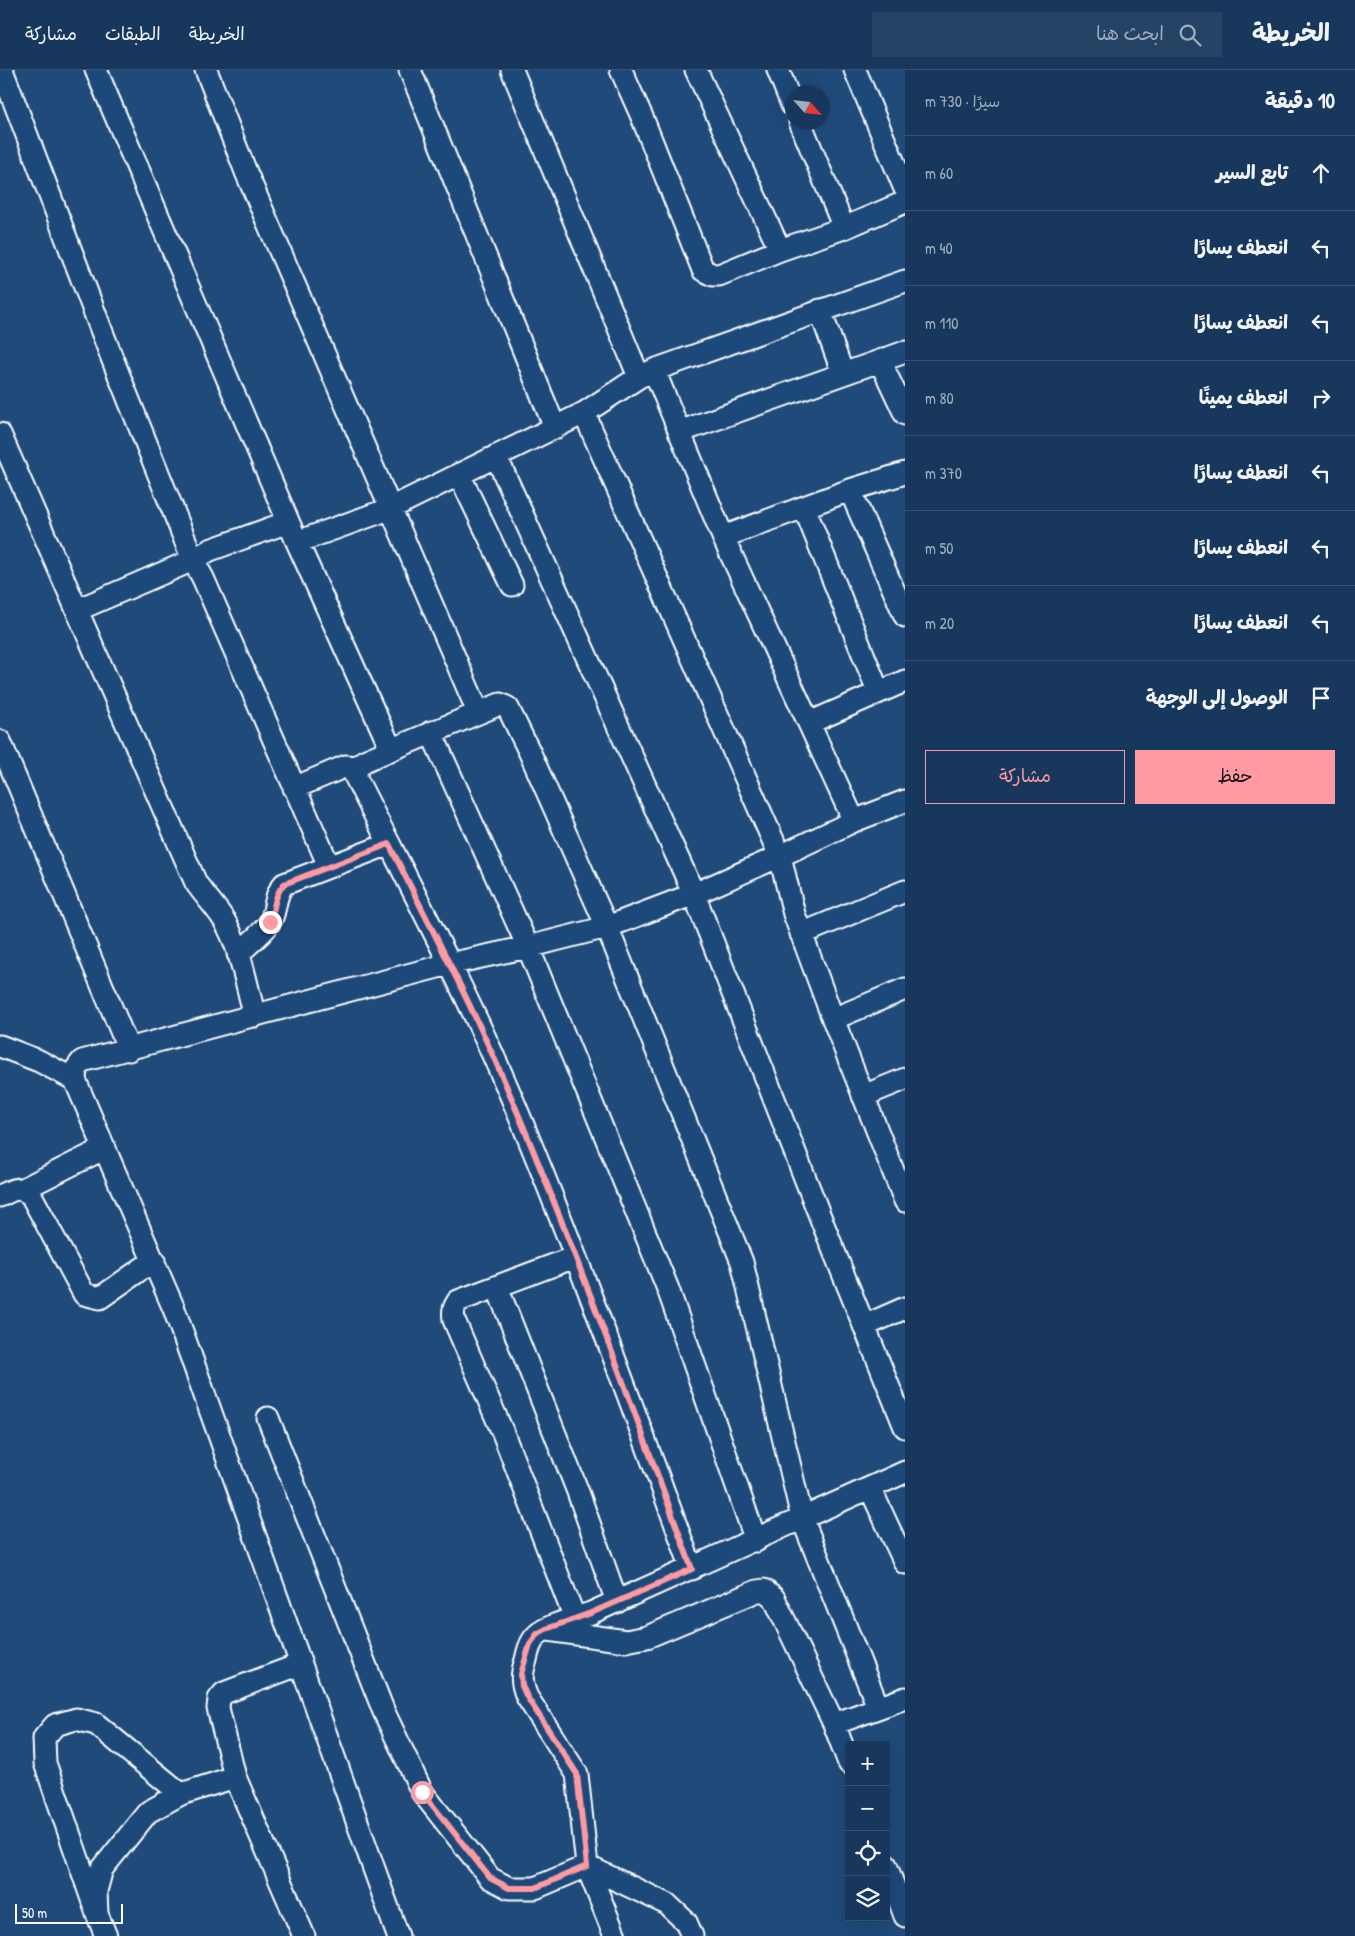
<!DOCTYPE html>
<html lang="ar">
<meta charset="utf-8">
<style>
:root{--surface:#17385c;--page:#244365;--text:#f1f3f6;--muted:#9eacbb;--line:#365272;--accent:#ff9aa2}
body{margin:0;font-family:"Patrick Hand","Playpen Sans Arabic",sans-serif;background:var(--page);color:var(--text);direction:rtl}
.controls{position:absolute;right:15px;bottom:15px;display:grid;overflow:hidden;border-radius:0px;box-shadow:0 5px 20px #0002}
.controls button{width:45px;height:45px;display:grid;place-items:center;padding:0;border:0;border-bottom:1px solid var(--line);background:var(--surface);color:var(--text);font:25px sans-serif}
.compass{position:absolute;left:785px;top:15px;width:45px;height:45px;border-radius:50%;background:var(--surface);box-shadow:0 5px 20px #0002;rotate:117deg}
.scale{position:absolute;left:15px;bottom:12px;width:108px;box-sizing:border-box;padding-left:5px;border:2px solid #fff;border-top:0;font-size:14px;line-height:18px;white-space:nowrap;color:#fff;-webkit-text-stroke:4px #1f4a7a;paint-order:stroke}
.stop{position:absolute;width:15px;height:15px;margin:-11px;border:4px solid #ff9aa2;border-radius:50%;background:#fff}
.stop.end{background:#ff9aa2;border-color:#fff;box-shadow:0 1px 5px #0008}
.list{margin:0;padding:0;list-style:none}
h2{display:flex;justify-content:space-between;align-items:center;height:65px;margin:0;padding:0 20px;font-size:21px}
h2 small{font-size:16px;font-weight:400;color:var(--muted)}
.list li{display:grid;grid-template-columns:32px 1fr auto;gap:15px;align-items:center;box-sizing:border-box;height:75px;padding:0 20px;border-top:1px solid var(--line)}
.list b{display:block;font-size:19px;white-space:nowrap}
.list em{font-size:16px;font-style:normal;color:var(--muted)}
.actions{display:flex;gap:10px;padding:15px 20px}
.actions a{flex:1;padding:11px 0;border:1px solid var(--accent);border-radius:0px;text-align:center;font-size:18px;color:var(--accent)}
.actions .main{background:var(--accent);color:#111}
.icon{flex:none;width:28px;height:28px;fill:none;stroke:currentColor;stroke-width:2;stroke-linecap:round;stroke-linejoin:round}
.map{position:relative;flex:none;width:905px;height:1866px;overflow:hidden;direction:ltr}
header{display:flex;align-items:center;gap:30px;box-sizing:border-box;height:70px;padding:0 25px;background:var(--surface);border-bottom:1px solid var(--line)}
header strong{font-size:24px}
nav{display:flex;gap:28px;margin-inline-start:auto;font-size:18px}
.search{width:350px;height:45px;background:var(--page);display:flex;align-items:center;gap:12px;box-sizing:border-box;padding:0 18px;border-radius:0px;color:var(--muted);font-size:19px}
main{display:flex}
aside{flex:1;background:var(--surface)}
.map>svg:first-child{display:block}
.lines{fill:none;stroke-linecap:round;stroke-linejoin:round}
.minor-casing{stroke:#fff;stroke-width:25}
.minor{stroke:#1f4a7a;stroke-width:21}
.route{stroke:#ff9aa2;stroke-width:6}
</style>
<header>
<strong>الخريطة</strong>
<div class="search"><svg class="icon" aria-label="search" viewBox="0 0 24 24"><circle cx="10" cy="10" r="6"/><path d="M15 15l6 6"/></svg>ابحث هنا</div>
<nav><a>الخريطة</a><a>الطبقات</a><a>مشاركة</a></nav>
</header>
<main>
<aside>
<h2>10 دقيقة<small>سيرًا · 730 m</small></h2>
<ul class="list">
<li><svg class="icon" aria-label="ahead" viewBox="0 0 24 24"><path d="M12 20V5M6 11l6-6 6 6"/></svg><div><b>تابع السير</b></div><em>60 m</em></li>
<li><svg class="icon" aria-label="left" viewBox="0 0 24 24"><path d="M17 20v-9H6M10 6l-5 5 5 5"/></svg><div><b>انعطف يسارًا</b></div><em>40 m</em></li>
<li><svg class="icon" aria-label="left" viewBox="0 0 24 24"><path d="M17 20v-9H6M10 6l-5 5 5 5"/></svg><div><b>انعطف يسارًا</b></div><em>110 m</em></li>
<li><svg class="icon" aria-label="right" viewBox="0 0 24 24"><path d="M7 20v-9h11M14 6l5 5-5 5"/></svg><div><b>انعطف يمينًا</b></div><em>80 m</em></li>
<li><svg class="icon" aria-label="left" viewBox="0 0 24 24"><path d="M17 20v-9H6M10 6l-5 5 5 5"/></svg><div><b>انعطف يسارًا</b></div><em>370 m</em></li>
<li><svg class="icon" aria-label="left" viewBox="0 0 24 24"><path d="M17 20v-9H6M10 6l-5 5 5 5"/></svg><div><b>انعطف يسارًا</b></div><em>50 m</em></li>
<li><svg class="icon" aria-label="left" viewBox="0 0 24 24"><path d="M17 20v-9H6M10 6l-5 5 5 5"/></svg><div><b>انعطف يسارًا</b></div><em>20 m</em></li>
<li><svg class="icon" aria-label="arrive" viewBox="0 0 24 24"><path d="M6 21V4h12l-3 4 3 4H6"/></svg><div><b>الوصول إلى الوجهة</b></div></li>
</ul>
<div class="actions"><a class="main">حفظ</a><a>مشاركة</a></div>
</aside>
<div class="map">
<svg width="905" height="1866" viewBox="0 0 905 1866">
<rect width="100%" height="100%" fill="#1f4a7a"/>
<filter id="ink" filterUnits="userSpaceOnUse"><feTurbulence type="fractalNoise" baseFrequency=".02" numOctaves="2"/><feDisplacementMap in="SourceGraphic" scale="10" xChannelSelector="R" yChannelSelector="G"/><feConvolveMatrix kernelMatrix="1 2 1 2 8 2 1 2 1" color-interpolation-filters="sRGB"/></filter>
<g filter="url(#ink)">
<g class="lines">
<defs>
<path id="minor" d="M2 0 112 288 193 490 77 540
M96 0 297 472
M206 0 246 102 478 642
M410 0 555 358
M512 0 639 307
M621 0 642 47 703 200 713 205H719L780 180 844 158 905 132
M696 0 780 180
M778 0 792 35
M855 0 905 119
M800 52 844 158
M820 240 843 304
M880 291 905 344
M654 300 723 467 854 751
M584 343 780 786 794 844 833 949 905 1131
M679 362 905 282
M0 364 196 813C205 826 216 837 224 850 241 878 246 915 255 946
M496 386 694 824 823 1154 905 1357
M459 404 512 515
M850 420 905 546
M804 437 878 621
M288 452 210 480 193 490 203 508 329 796
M723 467 850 420 905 403
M809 653 905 611
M431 662 528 877 668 1219 756 1471
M0 671 129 980
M391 679 297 472 389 439 584 343 639 307 654 300 905 211
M294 718 346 696 358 697
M801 864 905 821
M238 884C248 874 265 862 271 850 277 837 274 825 284 814L389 774
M833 949 905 919
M0 976 39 991 75 1010
M863 1026 905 1009
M23 1119 105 1078
M0 1126C13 1120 18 1115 31 1125L84 1224 100 1228 154 1190
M497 1217 578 1422 617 1532
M864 1256 905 1238
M268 1348 384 1642 422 1722 490 1808 509 1818H535L587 1796 667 1834 686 1852 692 1866
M870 1418 905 1493
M692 1499C635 1343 578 1187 514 1033 467 922 409 814 355 706L358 697 364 691 500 634 508 638 530 683 607 857 742 1192 802 1448 878 1637
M575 1549 503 1363 454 1250C453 1242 453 1238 458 1231L575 1187
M548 1560 626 1571 647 1567 757 1521 764 1520 774 1528 834 1654 849 1693
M301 1594 224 1623 219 1629 218 1638 235 1707 304 1866
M834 1654 905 1628
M886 1795 905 1846
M97 1844 45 1693 44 1668 55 1655 76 1649 96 1654 181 1724
M106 1866 97 1844 96 1821 102 1799 148 1742 181 1724 235 1707
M398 1866 174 1239 75 1010 76 999 82 991 449 894 528 877 607 857 694 824 780 786 854 751 905 731
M615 1866 587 1796 577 1704 527 1627C521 1613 521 1604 526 1590 528 1581 530 1572 537 1565 547 1555 577 1548 591 1543L905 1402"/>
</defs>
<!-- minor casing -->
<use href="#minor" class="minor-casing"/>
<!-- minor -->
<use href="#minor" class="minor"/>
</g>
</g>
<g class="lines" filter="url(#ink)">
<!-- route -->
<path class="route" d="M270 852C275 838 274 825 284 814L389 774C432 859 477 945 514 1034 578 1187 635 1343 692 1499L591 1543 546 1559 537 1564 530 1574 521 1604 522 1616 527 1627 577 1704 587 1796 535 1818H509L490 1808 422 1722"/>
</g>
</svg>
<div class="controls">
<button>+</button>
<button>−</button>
<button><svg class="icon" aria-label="locate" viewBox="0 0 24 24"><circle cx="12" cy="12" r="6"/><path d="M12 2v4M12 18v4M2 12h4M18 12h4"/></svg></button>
<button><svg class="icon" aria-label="layers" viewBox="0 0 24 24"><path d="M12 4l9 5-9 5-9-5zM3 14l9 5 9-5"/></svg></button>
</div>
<svg class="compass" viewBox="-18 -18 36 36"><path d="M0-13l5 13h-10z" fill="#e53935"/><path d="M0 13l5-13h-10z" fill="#9eacbb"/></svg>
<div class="scale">50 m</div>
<div class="stop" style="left:422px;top:1722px"></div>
<div class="stop end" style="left:270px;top:852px"></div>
</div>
</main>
